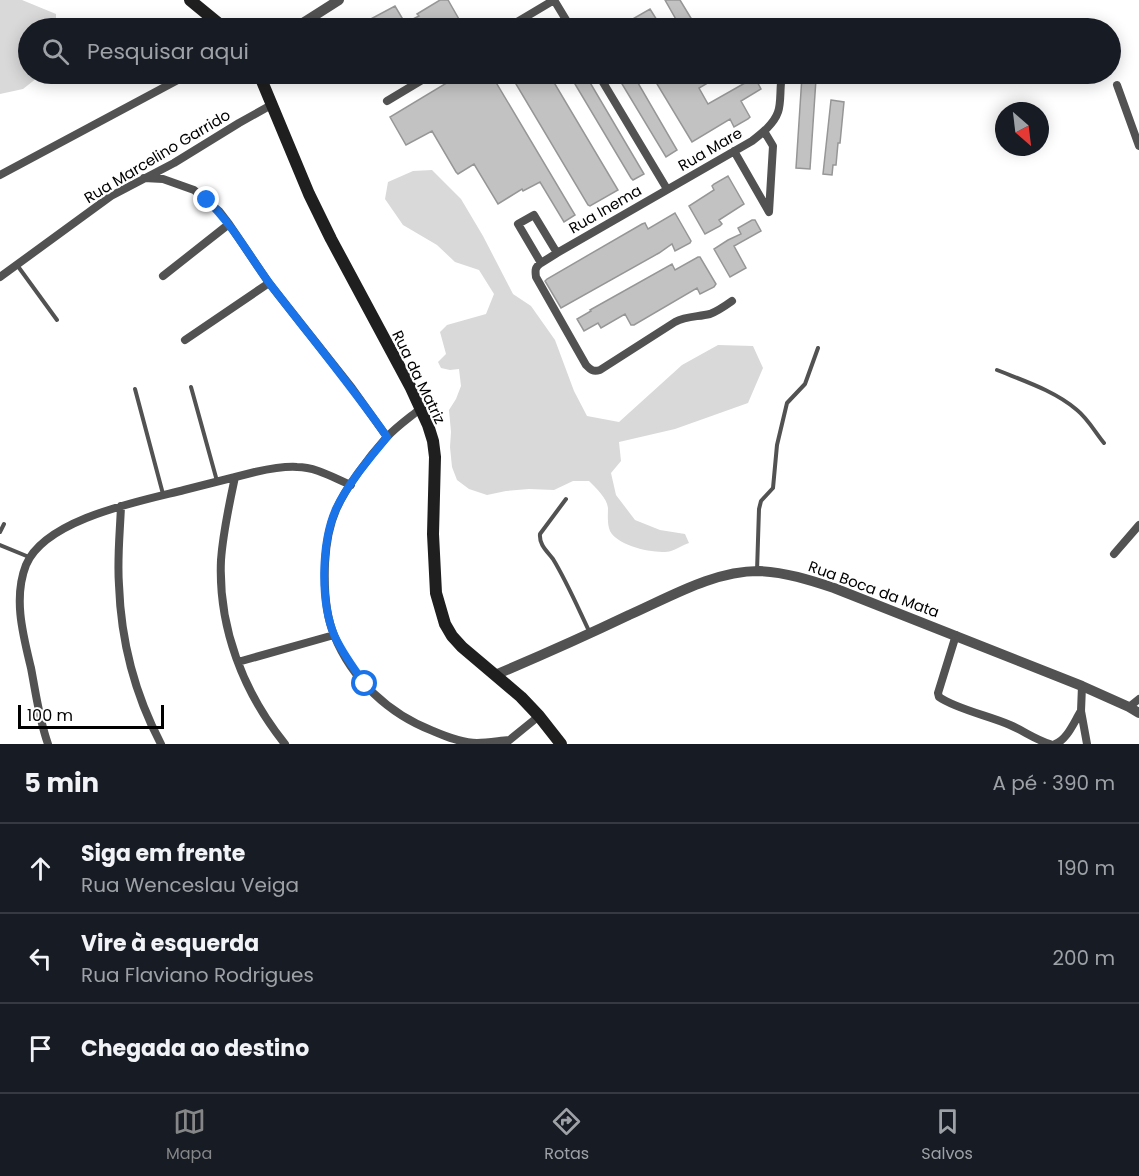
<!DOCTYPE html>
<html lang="pt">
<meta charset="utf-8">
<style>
:root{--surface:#171b24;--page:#242831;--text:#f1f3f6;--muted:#9ea1a6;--line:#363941;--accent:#858687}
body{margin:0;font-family:Poppins,sans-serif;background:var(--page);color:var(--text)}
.compass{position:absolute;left:995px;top:102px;width:54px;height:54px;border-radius:50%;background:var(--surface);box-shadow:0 3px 15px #0003;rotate:152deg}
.scale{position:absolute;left:18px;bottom:15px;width:146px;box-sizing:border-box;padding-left:6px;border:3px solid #000;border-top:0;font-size:16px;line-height:21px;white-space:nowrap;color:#000;-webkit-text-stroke:4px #fff;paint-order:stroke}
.stop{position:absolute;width:18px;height:18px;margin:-14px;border:4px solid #1a73e8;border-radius:50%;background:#fff}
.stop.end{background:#1a73e8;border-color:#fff;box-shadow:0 2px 6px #0008}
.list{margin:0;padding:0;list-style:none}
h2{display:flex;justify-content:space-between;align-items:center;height:78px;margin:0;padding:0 24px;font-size:26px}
h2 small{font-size:20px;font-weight:400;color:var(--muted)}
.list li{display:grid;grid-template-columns:39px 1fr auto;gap:18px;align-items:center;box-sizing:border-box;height:90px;padding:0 24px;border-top:2px solid var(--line)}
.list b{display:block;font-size:22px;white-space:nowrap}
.list p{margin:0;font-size:20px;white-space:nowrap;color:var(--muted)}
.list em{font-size:20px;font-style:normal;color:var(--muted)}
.icon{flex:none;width:33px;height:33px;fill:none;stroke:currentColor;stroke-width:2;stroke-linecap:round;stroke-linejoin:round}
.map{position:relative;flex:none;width:1139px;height:744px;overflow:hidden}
.search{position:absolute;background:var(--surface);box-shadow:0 3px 15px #0003;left:18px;right:18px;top:18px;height:66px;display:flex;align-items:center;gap:15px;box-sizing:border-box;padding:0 21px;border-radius:33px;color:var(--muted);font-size:22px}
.sheet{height:348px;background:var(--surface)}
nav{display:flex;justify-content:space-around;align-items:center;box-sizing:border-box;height:84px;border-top:2px solid var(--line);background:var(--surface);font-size:16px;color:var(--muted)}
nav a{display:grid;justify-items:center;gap:3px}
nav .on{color:var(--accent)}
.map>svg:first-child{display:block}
.green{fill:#d9d9d9}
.building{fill:#c2c2c2;stroke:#969696;stroke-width:1.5}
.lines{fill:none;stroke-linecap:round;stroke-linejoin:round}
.service{stroke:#525252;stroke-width:4}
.minor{stroke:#525252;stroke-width:8}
.tertiary{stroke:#525252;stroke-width:10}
.secondary{stroke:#1f1f1f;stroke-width:12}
.route{stroke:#1a73e8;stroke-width:8}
.labels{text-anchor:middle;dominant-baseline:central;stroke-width:4.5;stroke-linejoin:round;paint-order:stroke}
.street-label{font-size:15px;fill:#000;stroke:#fff}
</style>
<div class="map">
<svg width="1139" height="744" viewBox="0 0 1139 744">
<rect width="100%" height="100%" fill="#fff"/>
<!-- green -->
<path class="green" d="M0 0H22L56 14V28H28V74H42L23 89 0 94Z
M432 170 461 199 483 236 513 294 531 306 555 340 574 391 587 416 619 422 682 365 718 345 753 346 763 368 748 403 675 429 619 442 621 461 611 473 616 495 635 520 660 530 685 534 689 543C683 545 677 549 671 551 657 555 617 546 610 531 607 524 608 515 608 508 607 498 596 488 589 481H573L554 490 529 489 506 491 487 495 469 489 457 480 452 467 450 447 451 432 449 410 456 399 461 386 459 369 450 370 441 368 438 362 446 354 440 332 447 325 486 314 494 294 479 270 455 262 437 245 403 225 385 199 388 182 413 171Z"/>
<!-- building -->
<path class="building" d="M440 0H448L464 28H354L395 6 405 23 419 16 417 14Z
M665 0H680L697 28H668L678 23Z
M650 9 660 25 654 28H617Z
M453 74H491L575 215 564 222 540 182 523 191 522 189 498 204 474 164 458 174 456 172 432 131 406 145 390 117 455 78Z
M510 74H549L618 190 590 206 588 205Z
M569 74H585L644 174 633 180 631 178Z
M616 74H631L634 76 677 150 666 157Z
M651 74H667L670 79 679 74H723L699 88 708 104 752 79 755 78 761 89 741 101 750 117 748 119 734 127 730 119 692 142Z
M802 76 815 77 816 79 810 169 796 168Z
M831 100 844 102 840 143H838L836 165H833L832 175 823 174Z
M728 176 744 204 719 220 722 224 720 226 705 234 689 206 714 190 712 186 714 184Z
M675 213 691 241 690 243 675 251 672 244 659 253 561 308 545 281 547 279 642 224 645 223 648 229Z
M752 220H755L761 231 734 246 746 268 730 277 714 249 728 240 741 234 738 228Z
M698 257H700L716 284 714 287 700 294 697 288 634 325H631L625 314 601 328 598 323 584 331 577 319 591 311 590 310 672 264 675 270Z"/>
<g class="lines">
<!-- service -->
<path class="service" d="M17 265 57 320
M997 370C1024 381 1055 391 1077 410 1088 419 1095 432 1104 443
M191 387 217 481
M135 389 163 494
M566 499 540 534C539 545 547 551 553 559 567 582 578 608 590 633
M0 532 4 524
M0 545 29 557
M757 571 759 509 761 501 773 488 777 445 787 403 805 384 818 348"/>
<!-- minor -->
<path class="minor" d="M554 0 571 28
M507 28 554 0
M598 74 667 189
M1117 85 1139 146
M387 101 432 74
M734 151 769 212 773 146 764 131
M0 175 189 74
M144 178 163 179 194 190 219 211 229 224 269 283 352 388 387 437
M557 253 534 215 518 224 541 263 557 253 752 141C761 134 774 124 778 112 781 104 780 92 781 83
M541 263C535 267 535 270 536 277L586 365C591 370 593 372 600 370L675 322C686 316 697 317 710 314 718 311 725 306 732 301
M163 276 229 224
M0 277 111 196 174 163 239 123 273 104
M185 340 269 283
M420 409C409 418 396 427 386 438 369 457 346 487 336 510 329 526 326 545 325 563 324 587 325 613 334 635 352 680 389 714 433 731 447 737 462 743 477 743 488 743 498 741 509 740
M235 477C229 505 223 532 221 560 218 627 243 692 285 744
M121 506C120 532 117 559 119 585 121 642 134 693 161 744
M1114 554 1139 525
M956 635 938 693 939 697C956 709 990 716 1010 725 1024 731 1036 740 1050 744
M238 662 334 635
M1082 686 1081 711 1087 744
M1129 707 1139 699
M507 742 539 716
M48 744C39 719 36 694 31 668 23 635 13 598 26 565 45 519 140 501 184 490 207 484 231 478 255 472 269 469 283 466 297 467 316 467 334 478 351 485
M1055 744C1067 740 1074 722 1081 711"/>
<!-- tertiary -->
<path class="tertiary" d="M295 28 339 0
M495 675C540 656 585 636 629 615 670 597 713 571 759 571 785 572 810 580 834 588L1082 686 1129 707 1139 713"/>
<!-- secondary -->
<path class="secondary" d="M190 0 224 28
M259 74 309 194 331 239 411 388 428 425 433 441 435 457 433 534 436 593 445 624 452 636 462 647 521 697 539 716 561 744"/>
</g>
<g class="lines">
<!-- route -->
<path class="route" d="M207 200C233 225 249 256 270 284 309 335 350 384 387 437 369 459 348 483 336 509 321 543 320 603 335 637 343 654 354 669 365 684"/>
</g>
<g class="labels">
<!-- street labels -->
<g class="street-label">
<text transform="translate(710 149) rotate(-30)">Rua Mare</text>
<text transform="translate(157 156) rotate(-31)">Rua Marcelino Garrido</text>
<text transform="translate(605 209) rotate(-30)">Rua Inema</text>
<text transform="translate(419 377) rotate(64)">Rua da Matriz</text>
<text transform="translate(874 589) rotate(20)">Rua Boca da Mata</text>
</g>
</g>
</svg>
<svg class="compass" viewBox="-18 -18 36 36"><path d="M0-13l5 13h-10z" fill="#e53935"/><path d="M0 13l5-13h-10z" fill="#9ea1a6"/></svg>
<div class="scale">100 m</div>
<div class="stop" style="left:365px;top:684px"></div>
<div class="stop end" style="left:207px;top:200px"></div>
<div class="search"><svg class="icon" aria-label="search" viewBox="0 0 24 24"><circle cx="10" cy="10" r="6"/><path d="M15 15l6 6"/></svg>Pesquisar aqui</div>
</div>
<section class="sheet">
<h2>5 min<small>A pé · 390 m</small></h2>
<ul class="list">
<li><svg class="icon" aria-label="ahead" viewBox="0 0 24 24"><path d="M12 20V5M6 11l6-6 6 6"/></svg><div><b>Siga em frente</b><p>Rua Wenceslau Veiga</p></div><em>190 m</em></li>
<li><svg class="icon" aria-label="left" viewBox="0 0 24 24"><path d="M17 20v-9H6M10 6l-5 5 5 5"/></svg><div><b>Vire à esquerda</b><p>Rua Flaviano Rodrigues</p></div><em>200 m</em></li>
<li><svg class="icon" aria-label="arrive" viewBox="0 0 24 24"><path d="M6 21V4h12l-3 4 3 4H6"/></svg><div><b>Chegada ao destino</b></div></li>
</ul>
</section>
<nav>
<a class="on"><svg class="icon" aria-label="map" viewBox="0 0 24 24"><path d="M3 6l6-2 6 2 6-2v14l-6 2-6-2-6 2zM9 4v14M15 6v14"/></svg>Mapa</a>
<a><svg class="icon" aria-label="directions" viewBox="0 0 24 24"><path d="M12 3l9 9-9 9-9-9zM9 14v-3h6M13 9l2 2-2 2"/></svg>Rotas</a>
<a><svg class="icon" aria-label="saved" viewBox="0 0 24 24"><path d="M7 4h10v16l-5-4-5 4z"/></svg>Salvos</a>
</nav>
